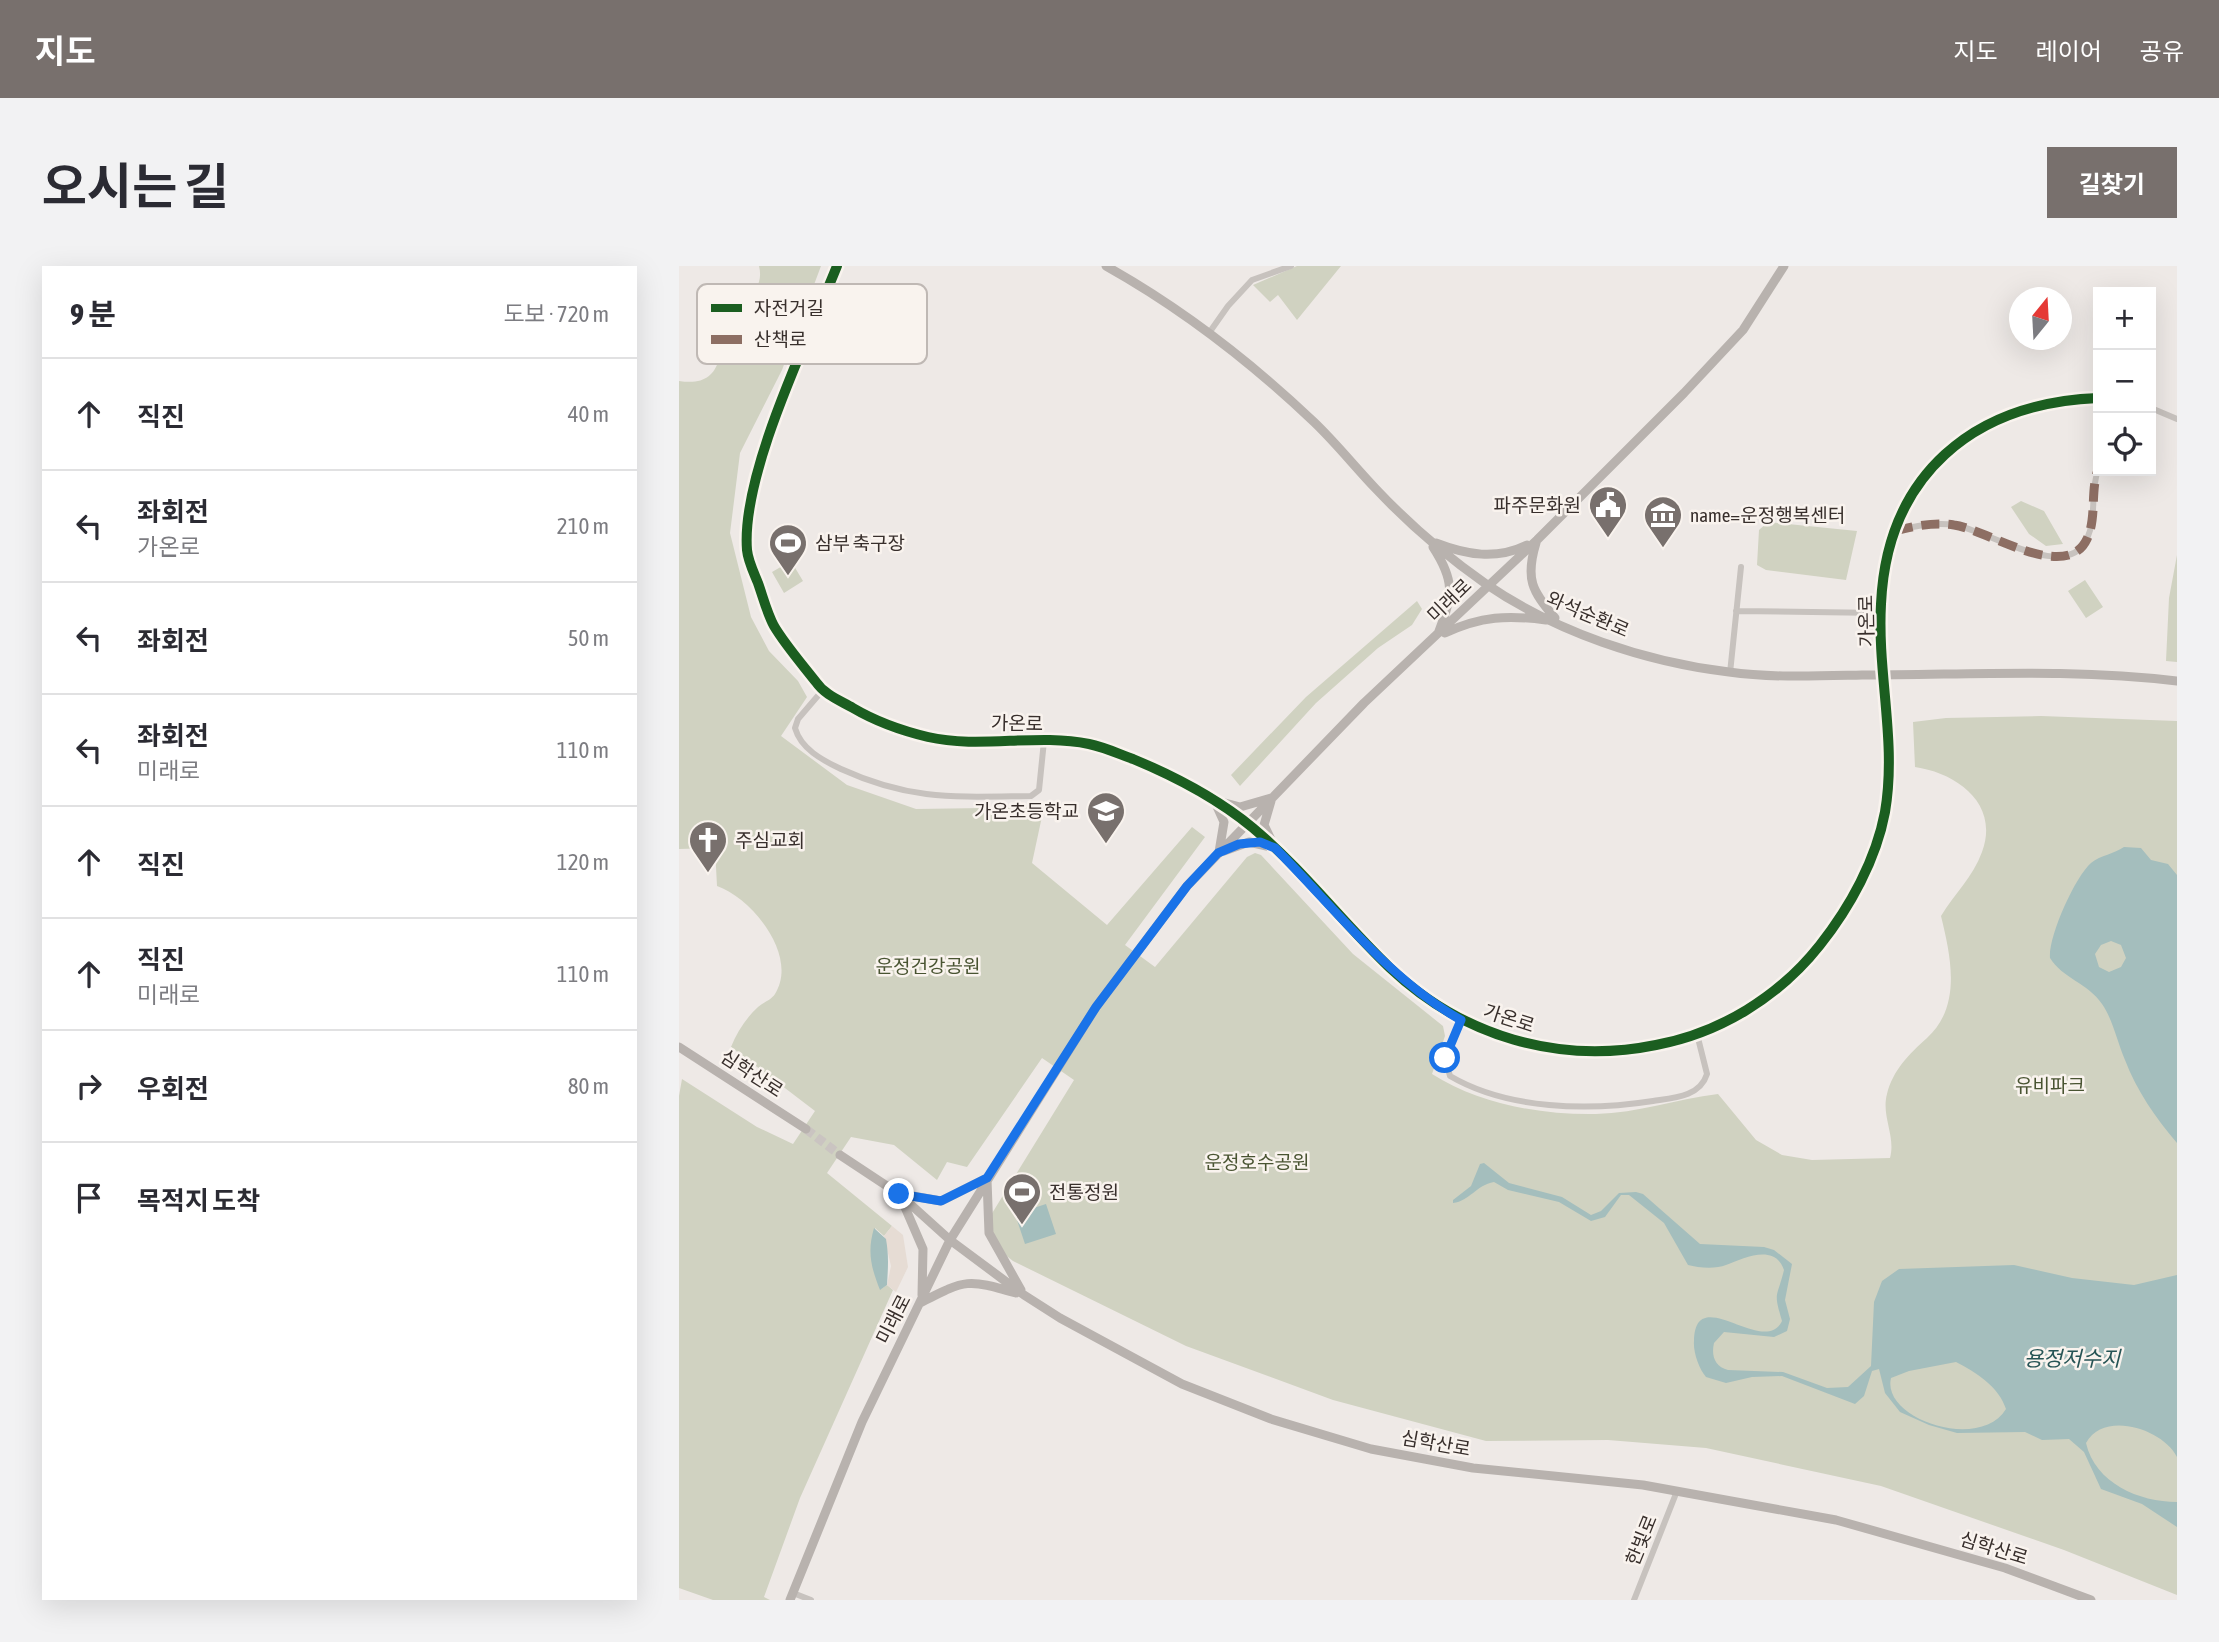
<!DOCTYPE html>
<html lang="ko">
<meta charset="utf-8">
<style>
:root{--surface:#fff;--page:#f2f2f3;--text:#2b2b33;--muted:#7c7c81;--line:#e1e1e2;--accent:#78706d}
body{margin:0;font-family:"Asap Condensed","Noto Sans KR",sans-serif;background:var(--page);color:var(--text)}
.controls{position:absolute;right:21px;top:21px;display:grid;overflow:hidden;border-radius:0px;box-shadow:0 7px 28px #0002}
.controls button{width:63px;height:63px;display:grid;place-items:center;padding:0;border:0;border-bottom:2px solid var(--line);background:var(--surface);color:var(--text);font:35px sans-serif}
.compass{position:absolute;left:1330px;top:21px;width:63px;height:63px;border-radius:50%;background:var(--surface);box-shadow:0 7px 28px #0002;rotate:18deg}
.stop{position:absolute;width:21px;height:21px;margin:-16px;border:5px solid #1a73e8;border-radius:50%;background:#fff}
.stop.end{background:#1a73e8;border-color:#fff;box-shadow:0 2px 7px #0008}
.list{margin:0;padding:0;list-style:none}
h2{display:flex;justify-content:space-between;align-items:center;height:91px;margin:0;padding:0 28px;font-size:30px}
h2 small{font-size:23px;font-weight:400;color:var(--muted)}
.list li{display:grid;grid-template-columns:46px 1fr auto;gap:21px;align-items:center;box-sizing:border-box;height:112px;padding:0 28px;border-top:2px solid var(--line)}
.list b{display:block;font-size:26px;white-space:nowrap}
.list p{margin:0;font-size:23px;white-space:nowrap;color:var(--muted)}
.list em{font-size:23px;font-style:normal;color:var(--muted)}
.icon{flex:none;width:38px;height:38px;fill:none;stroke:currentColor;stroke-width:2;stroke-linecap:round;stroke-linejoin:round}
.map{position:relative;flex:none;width:1498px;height:1334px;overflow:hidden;border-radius:0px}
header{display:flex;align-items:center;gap:42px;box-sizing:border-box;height:98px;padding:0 35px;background:var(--accent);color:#fff}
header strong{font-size:33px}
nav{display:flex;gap:38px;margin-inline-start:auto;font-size:24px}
.intro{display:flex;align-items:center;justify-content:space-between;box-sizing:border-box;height:168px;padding:0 42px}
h1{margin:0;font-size:49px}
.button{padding:18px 32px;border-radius:0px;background:var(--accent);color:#fff;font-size:24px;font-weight:700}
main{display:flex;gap:42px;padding:0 42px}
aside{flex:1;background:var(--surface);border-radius:0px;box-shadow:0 7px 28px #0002}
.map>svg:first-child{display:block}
.green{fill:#d0d2c1}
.plaza{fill:#e6dcd4}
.water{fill:#a4bebd;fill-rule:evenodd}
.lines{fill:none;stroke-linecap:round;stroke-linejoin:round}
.secondary-tunnel{stroke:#cac4c1;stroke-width:9;stroke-dasharray:9 4.5;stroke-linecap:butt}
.street{stroke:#c7c2be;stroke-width:6}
.secondary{stroke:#b8b2ae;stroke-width:9}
.quiet{stroke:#8d6e63;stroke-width:9;stroke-dasharray:18 9;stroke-linecap:butt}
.cycleway-casing{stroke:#f9f3ee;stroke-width:15}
.cycleway{stroke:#1b5e20;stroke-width:10}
.route{stroke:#1a73e8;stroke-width:9}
.labels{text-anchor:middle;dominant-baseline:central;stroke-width:5;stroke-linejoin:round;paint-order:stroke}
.poi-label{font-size:19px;fill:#382f2c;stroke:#f9f3ee;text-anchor:start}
.street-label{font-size:19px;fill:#382f2c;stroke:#f9f3ee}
.park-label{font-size:19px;fill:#495432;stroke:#f9f3ee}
.water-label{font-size:21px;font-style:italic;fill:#265455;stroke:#f9f3ee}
.key{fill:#f9f3ee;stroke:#bfb8b4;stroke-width:2}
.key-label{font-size:19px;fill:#382f2c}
</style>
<header>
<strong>지도</strong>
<nav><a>지도</a><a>레이어</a><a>공유</a></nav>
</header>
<div class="intro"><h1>오시는 길</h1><a class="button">길찾기</a></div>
<main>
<aside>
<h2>9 분<small>도보 · 720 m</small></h2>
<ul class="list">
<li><svg class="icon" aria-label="ahead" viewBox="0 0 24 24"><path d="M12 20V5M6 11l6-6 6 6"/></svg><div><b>직진</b></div><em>40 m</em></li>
<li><svg class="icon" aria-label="left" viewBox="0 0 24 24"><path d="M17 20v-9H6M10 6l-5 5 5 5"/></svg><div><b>좌회전</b><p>가온로</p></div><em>210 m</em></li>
<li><svg class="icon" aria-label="left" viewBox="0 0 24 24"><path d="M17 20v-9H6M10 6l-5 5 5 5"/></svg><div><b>좌회전</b></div><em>50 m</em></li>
<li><svg class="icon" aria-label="left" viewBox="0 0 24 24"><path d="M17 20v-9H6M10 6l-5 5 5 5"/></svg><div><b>좌회전</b><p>미래로</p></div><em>110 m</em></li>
<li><svg class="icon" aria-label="ahead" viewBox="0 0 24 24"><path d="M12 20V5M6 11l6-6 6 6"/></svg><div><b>직진</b></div><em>120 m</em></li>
<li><svg class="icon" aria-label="ahead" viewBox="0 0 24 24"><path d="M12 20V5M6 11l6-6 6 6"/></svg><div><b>직진</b><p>미래로</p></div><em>110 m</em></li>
<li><svg class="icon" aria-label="right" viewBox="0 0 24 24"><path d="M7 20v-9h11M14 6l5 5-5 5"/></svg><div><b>우회전</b></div><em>80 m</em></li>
<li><svg class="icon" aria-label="arrive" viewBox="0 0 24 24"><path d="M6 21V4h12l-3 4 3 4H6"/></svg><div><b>목적지 도착</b></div></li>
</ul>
</aside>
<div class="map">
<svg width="1498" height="1334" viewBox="0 0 1498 1334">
<rect width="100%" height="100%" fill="#eee9e6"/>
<!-- green -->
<path class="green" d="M80 0H142L103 104 61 187 51 267 72 351 90 385 119 415 128 431 102 470 168 519 237 543 365 541 353 597 428 659 513 561 526 571 446 679 476 701 568 591 576 587 582 589 674 688 764 760 766 770 753 808C800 838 862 849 917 848 959 847 998 833 1039 828L1077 874 1103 889 1133 894 1211 892C1217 870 1202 850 1208 828 1214 804 1230 788 1248 772 1283 740 1272 691 1262 650 1275 628 1294 611 1303 586 1321 537 1277 507 1236 501L1234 456 1267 452 1362 450 1498 455V1329L1385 1284 1202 1220 1027 1182 929 1174 807 1175 654 1134 507 1080 334 995 315 980 312 949 395 814 363 792 288 901 268 896 258 914 215 879 172 871 148 907 213 960 205 970 196 962 202 1023 208 1019 214 1024 121 1232 85 1331 91 1334H34L0 1322V830L3 813 78 861 114 878 136 845 52 781C58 766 67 752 79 741 85 736 92 734 96 728 120 690 73 632 38 620L36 582 0 583V115C46 122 39 85 50 56 58 35 87 28 80 0Z
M618 0H662L618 54 599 29 591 36 574 19Z
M1342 235 1365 245 1384 278 1367 280 1350 268 1332 241Z
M1089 256 1178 265 1167 314 1087 304 1078 299 1080 264Z
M1498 289V396L1487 395 1490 332Z
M112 295 124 315 105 327 93 306Z
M1406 314 1424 341 1407 352 1389 325Z
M738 335 743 343 733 359 699 382 637 437 561 520 552 509 627 431Z"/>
<!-- plaza -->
<path class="plaza" d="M213 960 224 969 229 1001 217 1026 208 1019 212 1000 205 970Z"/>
<!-- water -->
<path class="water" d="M1445 581 1462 582 1472 594 1489 598 1498 609V877C1476 851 1458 825 1446 794 1438 775 1434 754 1423 738 1409 717 1383 712 1371 692 1369 671 1396 611 1412 597 1422 589 1435 588 1445 581ZM1432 675 1442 679 1447 692 1442 701 1430 706 1420 701 1416 688 1422 679Z
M805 897 830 917 883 931 912 949 922 945 940 927 957 926 964 928 1021 978 1085 981 1095 984 1113 998 1106 1034 1111 1053 1108 1065 1095 1071 1045 1066 1035 1077C1032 1090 1036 1101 1049 1104L1104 1106 1148 1122 1169 1121 1192 1100 1195 1036 1203 1015 1220 1003 1335 999 1393 1012 1455 1019 1498 1009V1191C1484 1163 1425 1144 1407 1177 1416 1217 1460 1236 1498 1236V1261L1463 1238 1422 1223 1405 1186 1390 1173 1363 1174 1346 1166 1278 1167 1250 1159 1221 1146 1206 1127 1200 1103 1193 1105 1185 1130 1176 1138 1103 1110 1073 1111 1047 1117 1027 1111C1020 1103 1014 1086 1015 1075 1016 1015 1085 1092 1103 1055 1094 1024 1098 1033 1105 1004 1096 977 1065 992 1047 999 1037 1003 1020 1002 1009 999L985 957 950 929H942L926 951 912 955 880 936 829 924 815 916C797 919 791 935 774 937V934L792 920 801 898ZM1277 1096C1297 1106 1320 1121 1327 1143 1301 1186 1202 1153 1212 1112L1230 1105Z
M367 938 377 968 346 978 336 948Z
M195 962 207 973C210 990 209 1002 208 1019L201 1024C192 1001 188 986 195 962Z"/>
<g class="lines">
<!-- secondary-tunnel -->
<path class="secondary-tunnel" d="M127 863 161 889"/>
<!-- street -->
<path class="street" d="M158 0C129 73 62 208 68 284 69 295 75 307 79 317 84 331 88 347 95 360 107 380 123 398 137 416 146 429 160 434 174 442 196 455 224 465 249 471 301 483 358 467 410 478 425 481 440 488 454 493 495 510 539 533 574 562 624 604 664 657 711 702 783 770 879 799 977 779 1041 767 1100 731 1141 679 1171 641 1197 594 1206 546 1218 476 1198 408 1202 338 1208 209 1294 137 1419 132
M530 67 549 40 573 14 612 0
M1472 142 1498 153
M1216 265C1235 260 1255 256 1275 259 1307 263 1387 318 1408 273 1418 251 1411 226 1419 204
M1057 345 1201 347
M1051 407 1062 301
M143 425 119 453 116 462C122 483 143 494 162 503 232 535 277 531 352 530L360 524 365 475
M782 754 766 792 771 810C829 844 910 845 974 835 994 832 1021 831 1028 808L1018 768
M114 1327 132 1334
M955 1334 998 1225"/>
<!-- secondary -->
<path class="secondary" d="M427 0C502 42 573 97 635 156 657 177 676 201 697 223 730 258 767 290 807 318 877 366 966 396 1050 406 1093 412 1139 410 1183 409 1288 409 1393 402 1498 415
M757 277C788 289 817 294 848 279
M857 277C846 313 853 325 876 352
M754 281C776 315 774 328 760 365
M766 367C802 350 829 349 867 354
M535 534 561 541 592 532
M535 534 545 556 540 586
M592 535 585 559 596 582
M545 585 570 576 596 582
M0 781 127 863
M161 889 220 928 271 974 345 1029 381 1052 503 1118 592 1153 692 1183 794 1202 964 1219 1157 1254 1326 1302 1412 1334
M308 914 310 967 342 1024
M222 928 262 935 306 913
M222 932 244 983 243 1029
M243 1036C288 1013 288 1013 337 1027
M111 1334 183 1156 271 974 417 741 508 620 685 437 858 274 1005 127 1064 64 1105 0"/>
<!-- quiet -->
<path class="quiet" d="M1216 265C1235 260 1255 256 1275 259 1307 263 1387 318 1408 273 1418 251 1411 226 1419 204"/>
<defs>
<path id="cycleway" d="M158 0C129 73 62 208 68 284 69 295 75 307 79 317 84 331 88 347 95 360 107 380 123 398 137 416 146 429 160 434 174 442 196 455 224 465 249 471 301 483 358 467 410 478 425 481 440 488 454 493 495 510 539 533 574 562 624 604 664 657 711 702 783 770 879 799 977 779 1041 767 1100 731 1141 679 1171 641 1197 594 1206 546 1218 476 1198 408 1202 338 1208 209 1294 137 1419 132"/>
</defs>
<!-- cycleway casing -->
<use href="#cycleway" class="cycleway-casing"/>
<!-- cycleway -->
<use href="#cycleway" class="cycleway"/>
</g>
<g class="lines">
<!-- route -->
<path class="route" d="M220 928 262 935 308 912 417 741 508 620 539 587 560 578 581 576 596 582C655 641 709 713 782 754L766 792"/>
</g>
<!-- icons -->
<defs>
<symbol id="civic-pin" viewBox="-11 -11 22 30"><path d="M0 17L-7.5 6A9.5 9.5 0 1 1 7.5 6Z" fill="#78706d" stroke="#f9f3ee"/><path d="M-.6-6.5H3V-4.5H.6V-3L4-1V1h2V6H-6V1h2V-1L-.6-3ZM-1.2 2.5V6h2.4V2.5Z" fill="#fff"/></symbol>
<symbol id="museum-pin" viewBox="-11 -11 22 30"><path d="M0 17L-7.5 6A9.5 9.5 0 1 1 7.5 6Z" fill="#78706d" stroke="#f9f3ee"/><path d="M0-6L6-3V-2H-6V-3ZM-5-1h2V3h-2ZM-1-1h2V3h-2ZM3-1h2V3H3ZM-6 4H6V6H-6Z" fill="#fff"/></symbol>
<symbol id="stadium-pin" viewBox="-11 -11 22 30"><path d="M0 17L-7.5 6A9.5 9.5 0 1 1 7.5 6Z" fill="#78706d" stroke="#f9f3ee"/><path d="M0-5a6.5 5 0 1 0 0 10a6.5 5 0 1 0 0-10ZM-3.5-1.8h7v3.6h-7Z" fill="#fff"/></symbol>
<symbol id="school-pin" viewBox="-11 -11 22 30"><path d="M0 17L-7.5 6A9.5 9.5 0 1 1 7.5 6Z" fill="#78706d" stroke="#f9f3ee"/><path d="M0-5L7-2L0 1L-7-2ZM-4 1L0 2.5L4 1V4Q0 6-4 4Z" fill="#fff"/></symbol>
<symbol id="church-pin" viewBox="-11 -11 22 30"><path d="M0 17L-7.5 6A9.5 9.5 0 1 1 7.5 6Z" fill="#78706d" stroke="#f9f3ee"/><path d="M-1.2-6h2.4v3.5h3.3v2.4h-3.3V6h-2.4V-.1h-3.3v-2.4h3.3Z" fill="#fff"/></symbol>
</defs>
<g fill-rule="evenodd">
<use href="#civic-pin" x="907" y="217" width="44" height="60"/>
<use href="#museum-pin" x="962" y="227" width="44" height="60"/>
<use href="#stadium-pin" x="87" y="255" width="44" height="60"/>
<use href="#school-pin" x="405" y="523" width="44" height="60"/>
<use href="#church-pin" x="7" y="552" width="44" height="60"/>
<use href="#stadium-pin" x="321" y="904" width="44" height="60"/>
</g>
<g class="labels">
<!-- poi labels -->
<g class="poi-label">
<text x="902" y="239" text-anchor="end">파주문화원</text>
<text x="1011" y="249">name=운정행복센터</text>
<text x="136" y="277">삼부 축구장</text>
<text x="400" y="545" text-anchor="end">가온초등학교</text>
<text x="56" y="574">주심교회</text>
<text x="370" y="926">전통정원</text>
</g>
<!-- street labels -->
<g class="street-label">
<text transform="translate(770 334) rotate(-44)">미래로</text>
<text transform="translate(909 348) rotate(23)">와석순환로</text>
<text transform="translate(1187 355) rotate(-91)">가온로</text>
<text transform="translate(338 457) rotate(1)">가온로</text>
<text transform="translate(830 752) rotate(18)">가온로</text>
<text transform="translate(73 807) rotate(33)">심학산로</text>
<text transform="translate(214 1053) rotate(-63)">미래로</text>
<text transform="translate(757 1177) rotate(10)">심학산로</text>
<text transform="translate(962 1274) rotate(-68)">한빛로</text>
<text transform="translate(1315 1282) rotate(17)">심학산로</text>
</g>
<!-- park labels -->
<g class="park-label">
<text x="249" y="700">운정건강공원</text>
<text x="1371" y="819">유비파크</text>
<text x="578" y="896">운정호수공원</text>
</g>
<!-- water labels -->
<g class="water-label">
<text x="1393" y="1092">용정저수지</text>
</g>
</g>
<!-- legend -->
<rect x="18" y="18" width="230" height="80" rx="10" class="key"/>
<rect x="32" y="38" width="31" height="8" fill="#1b5e20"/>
<rect x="32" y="69" width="31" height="9" fill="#8d6e63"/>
<g class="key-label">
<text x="75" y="49">자전거길</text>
<text x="75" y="80">산책로</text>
</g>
</svg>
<div class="controls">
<button>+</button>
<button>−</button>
<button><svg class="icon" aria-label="locate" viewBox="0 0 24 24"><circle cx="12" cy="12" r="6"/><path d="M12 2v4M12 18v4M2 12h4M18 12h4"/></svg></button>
</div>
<svg class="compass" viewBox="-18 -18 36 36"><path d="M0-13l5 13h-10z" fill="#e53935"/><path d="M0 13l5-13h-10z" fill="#7c7c81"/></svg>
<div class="stop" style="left:766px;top:792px"></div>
<div class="stop end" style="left:220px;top:928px"></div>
</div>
</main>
